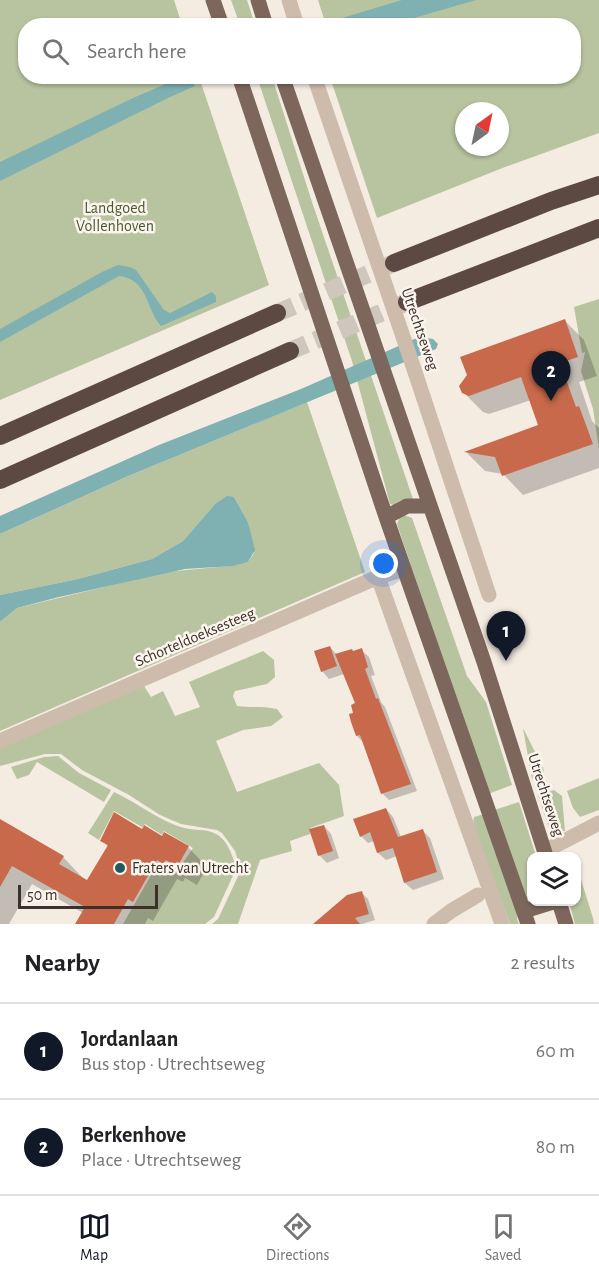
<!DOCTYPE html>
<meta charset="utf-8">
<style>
:root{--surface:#fff;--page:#f6f6f6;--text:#202124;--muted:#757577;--line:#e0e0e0;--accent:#111827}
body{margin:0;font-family:"Alegreya Sans",sans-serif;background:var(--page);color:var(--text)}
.controls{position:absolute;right:18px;bottom:18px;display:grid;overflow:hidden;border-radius:12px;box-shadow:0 2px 4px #0004}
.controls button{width:54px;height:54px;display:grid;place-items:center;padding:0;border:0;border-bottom:2px solid var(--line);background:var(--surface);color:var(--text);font:30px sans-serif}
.compass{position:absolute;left:455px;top:102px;width:54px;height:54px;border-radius:50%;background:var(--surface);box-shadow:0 2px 4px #0004;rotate:33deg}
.scale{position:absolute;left:18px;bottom:15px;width:140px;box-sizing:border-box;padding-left:6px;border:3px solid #3b302b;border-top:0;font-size:16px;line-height:21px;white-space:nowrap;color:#3b302b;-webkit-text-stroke:4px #fbf5ee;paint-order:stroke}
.you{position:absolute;left:384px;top:564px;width:21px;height:21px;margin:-15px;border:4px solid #fff;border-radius:50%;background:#1a73e8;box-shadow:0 0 0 9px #1a73e833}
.badge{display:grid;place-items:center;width:39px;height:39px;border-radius:50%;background:var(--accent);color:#fff;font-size:20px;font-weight:700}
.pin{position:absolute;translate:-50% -50px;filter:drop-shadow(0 2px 3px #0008)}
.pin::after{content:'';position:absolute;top:32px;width:21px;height:18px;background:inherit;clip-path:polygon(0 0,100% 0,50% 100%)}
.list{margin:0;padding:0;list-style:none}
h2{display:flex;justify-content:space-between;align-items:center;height:78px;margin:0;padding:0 24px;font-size:26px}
h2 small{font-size:20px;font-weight:400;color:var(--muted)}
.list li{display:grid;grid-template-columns:39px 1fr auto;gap:18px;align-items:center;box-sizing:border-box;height:96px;padding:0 24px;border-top:2px solid var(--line)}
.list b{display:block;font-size:22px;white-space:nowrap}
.list p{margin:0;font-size:20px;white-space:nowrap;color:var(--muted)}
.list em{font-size:20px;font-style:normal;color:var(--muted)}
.icon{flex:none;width:33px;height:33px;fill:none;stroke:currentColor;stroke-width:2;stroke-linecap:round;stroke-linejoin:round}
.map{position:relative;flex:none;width:599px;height:924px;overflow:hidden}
.search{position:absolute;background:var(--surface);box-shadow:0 2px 4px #0004;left:18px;right:18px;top:18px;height:66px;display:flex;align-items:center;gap:15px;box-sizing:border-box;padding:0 21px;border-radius:24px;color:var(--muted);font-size:22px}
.sheet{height:270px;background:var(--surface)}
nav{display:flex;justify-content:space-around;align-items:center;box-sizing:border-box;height:84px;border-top:2px solid var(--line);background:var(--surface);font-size:16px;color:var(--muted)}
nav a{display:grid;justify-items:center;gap:3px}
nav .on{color:var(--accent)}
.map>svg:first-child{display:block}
.green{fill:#b8c4a0;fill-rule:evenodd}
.water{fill:#7fb0b2}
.shadow{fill:#0003}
.building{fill:#c8694b}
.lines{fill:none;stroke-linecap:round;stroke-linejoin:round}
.highway-tunnel{stroke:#cfc6bd;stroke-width:18;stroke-dasharray:18 9;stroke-linecap:butt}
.minor{stroke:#cdbbac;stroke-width:15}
.major{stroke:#7d675c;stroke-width:15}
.highway{stroke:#5c4a42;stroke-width:18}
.poi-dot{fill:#1f5a5e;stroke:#fbf5ee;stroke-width:2}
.labels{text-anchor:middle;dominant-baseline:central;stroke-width:5;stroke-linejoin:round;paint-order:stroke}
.park-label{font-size:16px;fill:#4a5a2e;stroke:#fbf5ee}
.street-label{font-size:16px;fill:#3b302b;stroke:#fbf5ee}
.poi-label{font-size:16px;fill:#3b302b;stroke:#fbf5ee;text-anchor:start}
</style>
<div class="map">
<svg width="599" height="924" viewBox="0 0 599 924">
<rect width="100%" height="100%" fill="#f4ebe1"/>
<!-- green -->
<path class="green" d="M0 0H174L182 25 26 26V76L188 77 195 86 191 77H199L269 285 0 400Z
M231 0H247L255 25H240Z
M318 0H599V133L505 167 377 218 330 77 574 76V26L326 25ZM464 111H500V147H464Z
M257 77H272L312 202 414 502C406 499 399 499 394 505L390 504 352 361Z
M599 299V449L593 409 581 371 585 352 582 353 574 307Z
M307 402 365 572 0 731V622L17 608 162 573C190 568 221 569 248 562L254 553 248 522 234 497 215 504 183 541 152 559 78 579 0 595V534L126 477Z
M404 515 412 518 467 676 486 702 512 785 488 794 397 524 400 517Z
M263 651 274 660 275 677 267 684 235 691 233 696 237 706C251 708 263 706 277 709L283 717 271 726 243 730 216 741 237 792 319 763 339 785 344 816 310 828V834L290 841 292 851 260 860 238 924H212L218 919 241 870 235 851 222 833 217 830 181 824 160 815 129 795 82 770 61 754H45L0 766V748L144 686 151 697 163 691 175 716 200 707 189 682Z
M523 728 544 770 543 775 532 779Z
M58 756 79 773 111 790 104 802 37 762 29 775 17 779 11 767 44 757Z
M599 778V810L580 817 573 808 567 791Z
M554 790 562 796 565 831H550L538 795Z
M114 792C138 803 159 821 184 828 194 831 206 828 216 834 227 839 234 858 236 869L214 917 205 924H123L157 865 175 874 193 848 164 831 162 835 145 824 142 827 114 811 99 840 88 833Z
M519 802 536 856H532L531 898 525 899 494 810Z
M484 814 518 905 517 919 519 924H510L473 824 474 817Z
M577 867 593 918 594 924H575L569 902H576Z"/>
<!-- water -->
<path class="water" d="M402 0H476L390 25H319Z
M182 77H191L195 86 170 97 0 181V162L133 98Z
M118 265 130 267 136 270 164 310 170 313 212 292 216 296V302L161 326C145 308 149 280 119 276L0 342V329L102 272Z
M419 337 433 339 438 344 436 349 126 477 0 534V516L159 445 301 389Z
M227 496 234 497 248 522 255 550 248 562 233 566 185 569 59 597 17 608 0 622V595L78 579 152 559 183 541 215 504Z"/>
<!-- shadow -->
<path class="shadow" d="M565 321 584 340 597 376 579 382 592 421 599 428V468L523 495 503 474 485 471 467 453 540 426 531 400 489 414 483 412 463 392Z
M330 647 337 655 361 650 369 657 375 675 371 676 381 702 385 707 417 791 389 800 382 793 364 743 357 736 352 722 357 704 344 674 329 679 322 671Z
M386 809 393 817 401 837 422 830 430 838 444 879 413 890 405 883 397 856 386 860 378 853 374 841 368 843 361 836Z
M0 820 63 857 82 877 81 878 88 882 108 847 102 840 143 831 188 847 207 867 197 885 185 878 183 882 177 879 153 921 148 918 145 924H77L83 913 32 884 9 924H0Z
M324 826 331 834 339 858 327 863 319 855Z
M362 893 368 899 375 920 362 924H329Z"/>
<!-- building -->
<path class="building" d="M565 319 578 357 560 363 576 407 579 406 593 444 502 476 495 457 464 452 538 425 521 377 469 396 462 393 459 386 467 375 460 357Z
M330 646 337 666 321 672 314 651Z
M362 648 368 667 365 669 376 699 378 698 411 784 381 794 360 735 356 736 351 722 349 714 353 713 351 705 355 703 335 654 352 649 353 651Z
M386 808 398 837 423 829 437 872 404 883 393 848 377 853 370 832 360 837 353 819Z
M114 812 142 829 144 825 162 836 164 832 189 846 177 867 166 860 163 864 157 860 133 902 128 899 114 924H75L85 907 12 866 0 887V819L64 856 59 864 87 880 108 845 100 841Z
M324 825 333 851 318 856 309 829Z
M362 891 369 914 355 918 360 924H313L347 895Z"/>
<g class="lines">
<!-- highway-tunnel -->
<path class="highway-tunnel" d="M277 313 394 263
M290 351 407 302"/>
<!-- minor -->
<path class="minor" d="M289 0 297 26
M314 76 412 363 489 595
M378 577 502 924
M0 741 378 577 405 569
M545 851 599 823
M434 924 451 911 478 895"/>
<!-- major -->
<path class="major" d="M213 0 222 26
M258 0 266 26
M239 76 386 517 528 924
M282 76 484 662 546 856
M386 517 407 506H430
M559 902 566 924
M524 911 553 902"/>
<!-- highway -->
<path class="highway" d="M394 263 551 201 599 185
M407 302 599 228
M0 436 277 313
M0 480 290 351"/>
</g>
<!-- markers -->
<circle class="poi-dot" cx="120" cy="868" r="6"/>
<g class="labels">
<!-- park labels -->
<g class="park-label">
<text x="115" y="208">Landgoed<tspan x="115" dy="18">Vollenhoven</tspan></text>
</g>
<!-- street labels -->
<g class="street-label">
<text transform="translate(420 329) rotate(71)">Utrechtseweg</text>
<text transform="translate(195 637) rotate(-23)">Schorteldoeksesteeg</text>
<text transform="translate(546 795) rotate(72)">Utrechtseweg</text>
</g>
<!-- poi labels -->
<g class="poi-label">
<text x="132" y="868">Fraters van Utrecht</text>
</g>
</g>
</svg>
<div class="controls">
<button><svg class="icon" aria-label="layers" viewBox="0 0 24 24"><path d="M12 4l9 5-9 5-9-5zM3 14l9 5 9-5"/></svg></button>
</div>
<svg class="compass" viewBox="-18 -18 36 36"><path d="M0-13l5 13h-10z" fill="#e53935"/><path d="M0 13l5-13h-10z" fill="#757577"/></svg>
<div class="scale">50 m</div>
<div class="you"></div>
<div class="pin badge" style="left:506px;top:661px">1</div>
<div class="pin badge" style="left:551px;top:401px">2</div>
<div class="search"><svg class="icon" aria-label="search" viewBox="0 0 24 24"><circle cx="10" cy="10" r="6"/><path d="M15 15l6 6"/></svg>Search here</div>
</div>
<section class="sheet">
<h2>Nearby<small>2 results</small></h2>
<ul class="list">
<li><span class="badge">1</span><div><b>Jordanlaan</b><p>Bus stop · Utrechtseweg</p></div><em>60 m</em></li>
<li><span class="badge">2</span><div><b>Berkenhove</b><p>Place · Utrechtseweg</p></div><em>80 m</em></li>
</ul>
</section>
<nav>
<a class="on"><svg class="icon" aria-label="map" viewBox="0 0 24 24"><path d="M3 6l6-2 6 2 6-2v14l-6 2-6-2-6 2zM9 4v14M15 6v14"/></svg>Map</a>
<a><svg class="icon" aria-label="directions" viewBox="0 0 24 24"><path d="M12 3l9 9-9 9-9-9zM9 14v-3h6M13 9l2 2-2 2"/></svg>Directions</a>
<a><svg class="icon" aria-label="saved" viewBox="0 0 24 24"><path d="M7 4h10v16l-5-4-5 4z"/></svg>Saved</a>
</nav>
